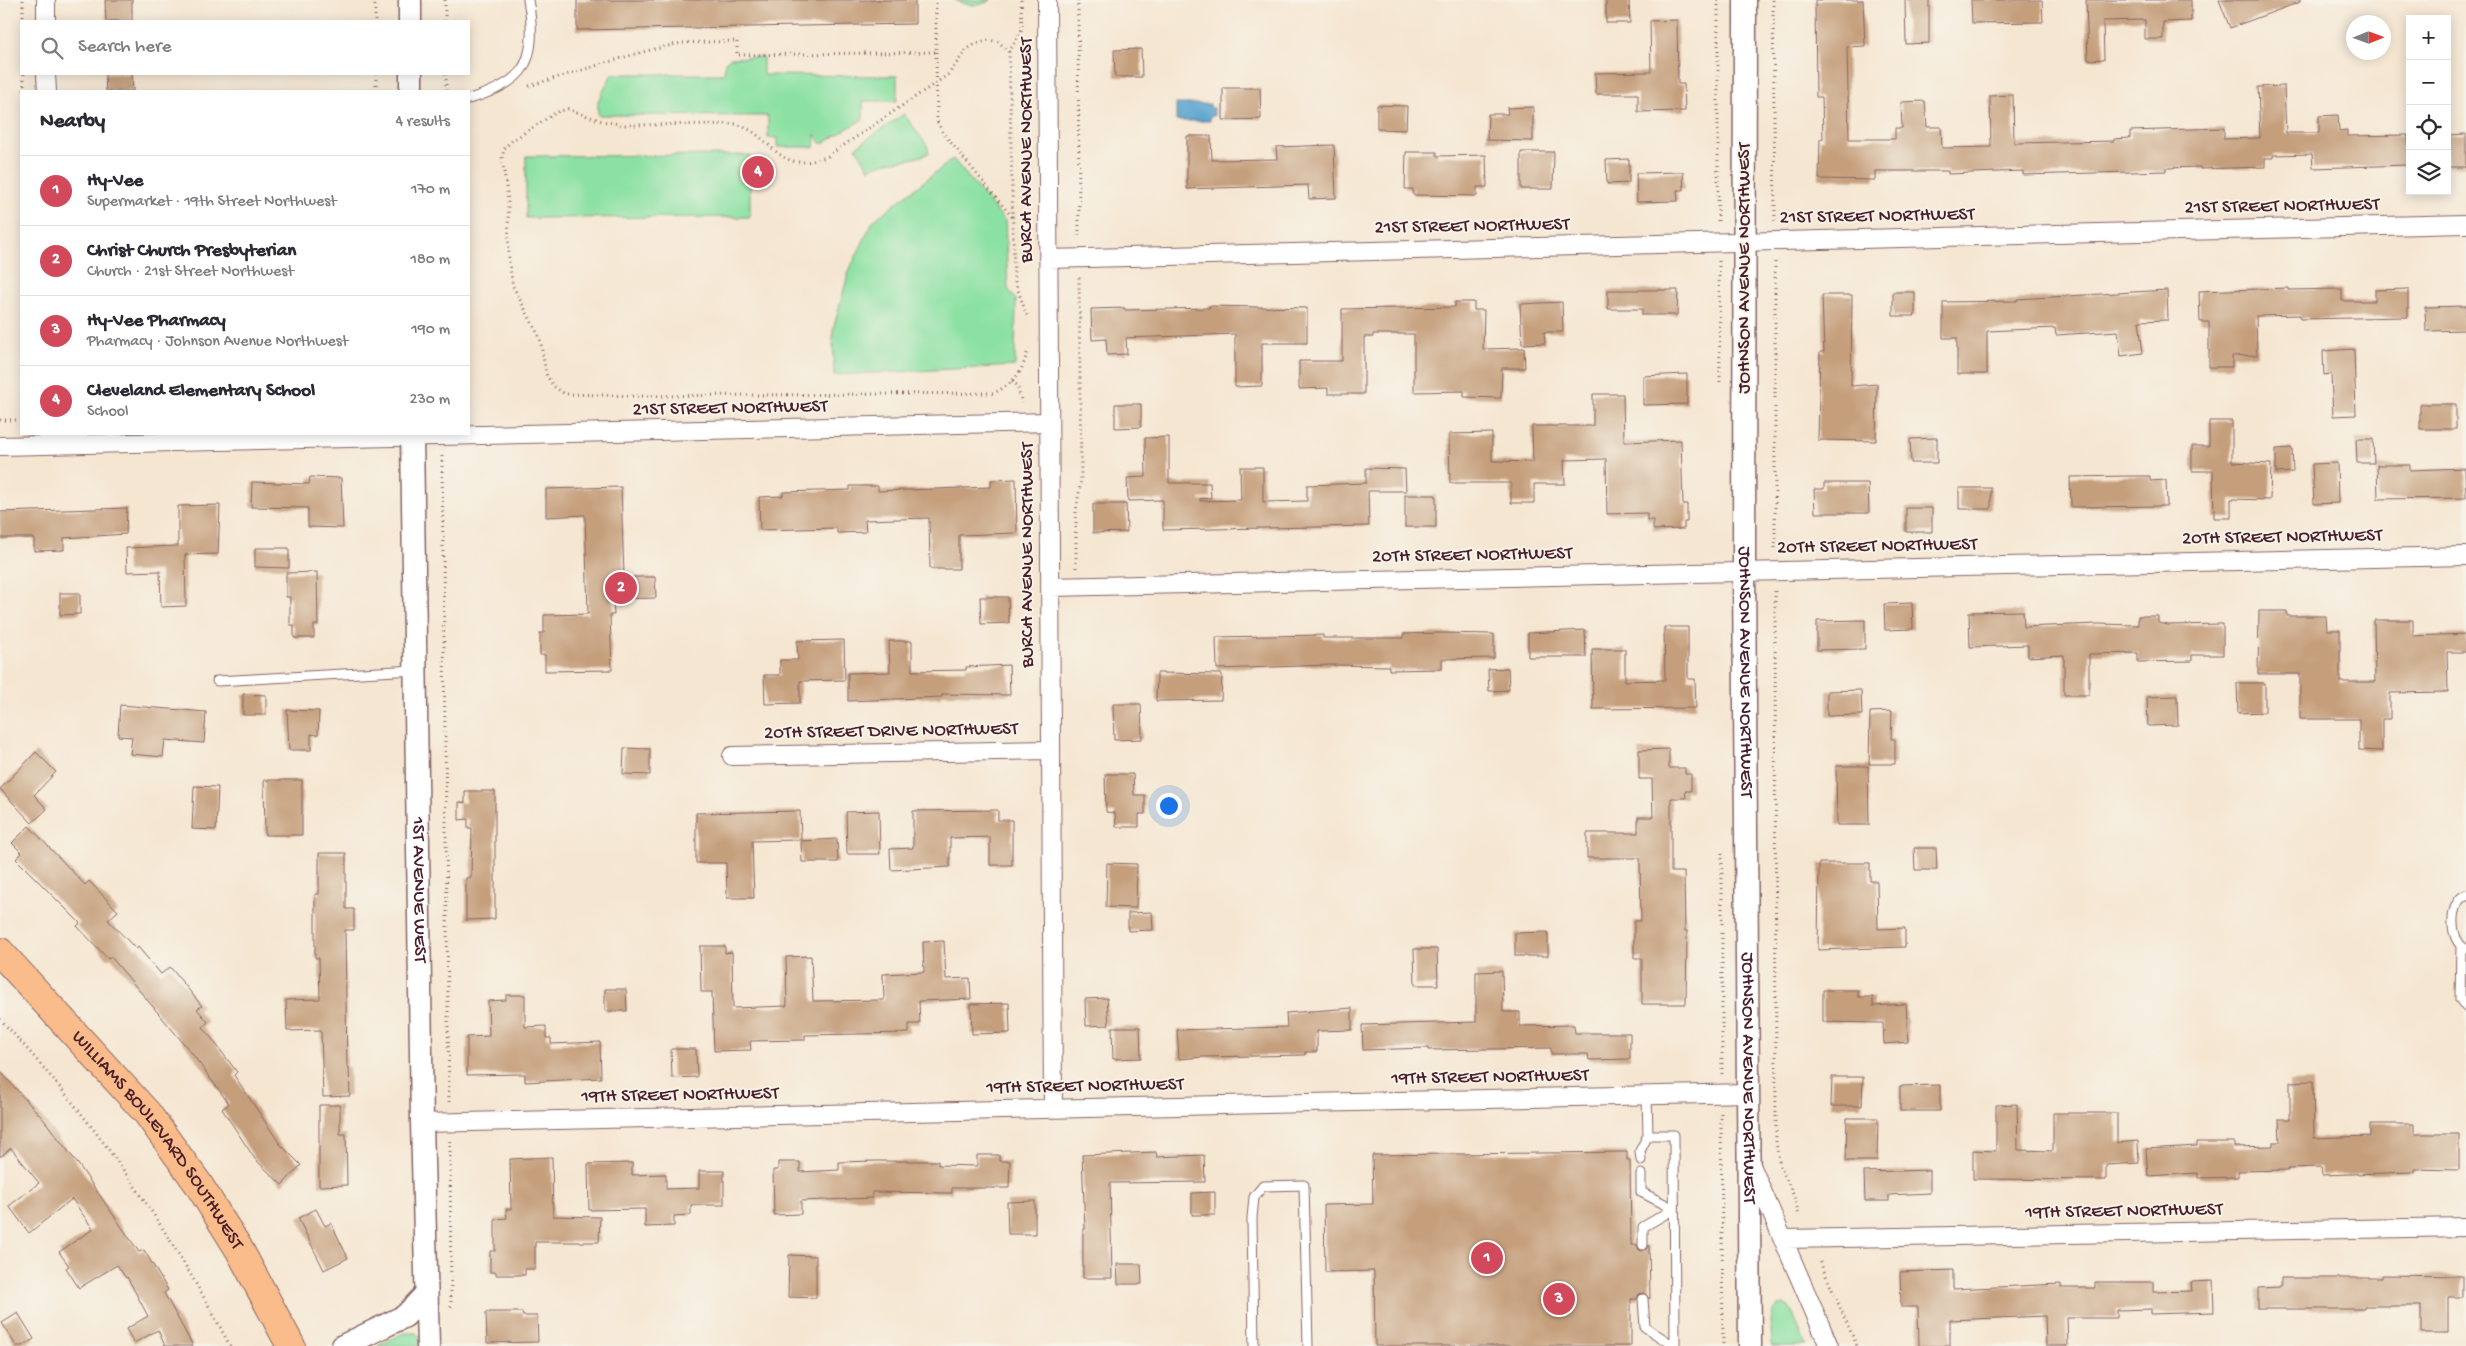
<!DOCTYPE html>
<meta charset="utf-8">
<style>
:root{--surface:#fff;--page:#f7f7f7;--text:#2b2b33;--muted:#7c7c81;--line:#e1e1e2;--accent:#d1495b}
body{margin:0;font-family:"Gochi Hand",sans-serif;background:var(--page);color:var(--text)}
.controls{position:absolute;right:15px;top:15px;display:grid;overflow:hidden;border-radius:0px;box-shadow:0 2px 12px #0003}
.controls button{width:45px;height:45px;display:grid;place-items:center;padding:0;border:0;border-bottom:1px solid var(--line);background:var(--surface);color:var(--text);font:25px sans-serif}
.compass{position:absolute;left:2346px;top:15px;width:45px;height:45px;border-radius:50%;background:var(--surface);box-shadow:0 2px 12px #0003;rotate:89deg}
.you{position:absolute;left:1168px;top:805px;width:18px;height:18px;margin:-12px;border:4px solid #fff;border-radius:50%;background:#1a73e8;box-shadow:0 0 0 8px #1a73e833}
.badge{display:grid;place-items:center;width:32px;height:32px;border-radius:50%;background:var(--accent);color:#fff;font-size:16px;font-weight:700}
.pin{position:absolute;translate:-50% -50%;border:2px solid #fff;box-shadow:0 1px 5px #0006}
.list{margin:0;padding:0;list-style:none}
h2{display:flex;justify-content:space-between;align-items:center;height:65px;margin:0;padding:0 20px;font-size:21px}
h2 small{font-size:16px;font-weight:400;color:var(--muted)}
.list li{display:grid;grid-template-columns:32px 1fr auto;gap:15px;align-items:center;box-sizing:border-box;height:70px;padding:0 20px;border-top:1px solid var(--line)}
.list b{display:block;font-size:19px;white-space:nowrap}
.list p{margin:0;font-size:16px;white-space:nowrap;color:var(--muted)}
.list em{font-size:16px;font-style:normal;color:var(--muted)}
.icon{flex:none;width:28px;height:28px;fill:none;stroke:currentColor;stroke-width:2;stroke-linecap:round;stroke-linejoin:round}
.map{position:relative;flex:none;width:2466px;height:1346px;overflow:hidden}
.search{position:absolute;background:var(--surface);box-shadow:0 2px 12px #0003;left:20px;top:20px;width:450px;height:55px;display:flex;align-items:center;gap:12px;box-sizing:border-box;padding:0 18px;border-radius:0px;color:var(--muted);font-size:19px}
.panel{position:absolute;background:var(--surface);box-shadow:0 2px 12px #0003;left:20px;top:90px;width:450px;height:345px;border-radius:0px}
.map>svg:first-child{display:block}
.green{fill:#8be1a3;stroke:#6a8067}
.water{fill:#57a2cf;stroke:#50607d}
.building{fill:#c59f7b}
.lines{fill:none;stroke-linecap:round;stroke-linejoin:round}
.service-casing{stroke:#866565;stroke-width:11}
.minor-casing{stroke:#866565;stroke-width:20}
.tertiary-casing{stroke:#866565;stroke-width:25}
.primary-casing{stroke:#866565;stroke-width:30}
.path{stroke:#866565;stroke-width:3;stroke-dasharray:1 4;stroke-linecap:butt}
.service{stroke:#fff;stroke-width:9}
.minor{stroke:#fff;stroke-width:18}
.tertiary{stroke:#fff;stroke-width:22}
.primary{stroke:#f9bc8a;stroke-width:28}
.labels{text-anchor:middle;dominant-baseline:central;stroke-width:4;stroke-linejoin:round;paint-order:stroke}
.street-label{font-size:19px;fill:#4a1f2b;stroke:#f7f3e8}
</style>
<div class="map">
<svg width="2466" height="1346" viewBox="0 0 2466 1346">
<rect width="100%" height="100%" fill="#f7f3e8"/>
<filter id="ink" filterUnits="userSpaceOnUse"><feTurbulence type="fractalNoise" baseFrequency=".02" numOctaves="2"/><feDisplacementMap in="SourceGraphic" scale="10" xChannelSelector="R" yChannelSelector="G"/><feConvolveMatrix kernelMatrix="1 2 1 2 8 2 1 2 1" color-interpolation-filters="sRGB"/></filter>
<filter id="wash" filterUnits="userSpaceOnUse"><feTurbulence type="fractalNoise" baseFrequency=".0096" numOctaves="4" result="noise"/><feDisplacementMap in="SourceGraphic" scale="20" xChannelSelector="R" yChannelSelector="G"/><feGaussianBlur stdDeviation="1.12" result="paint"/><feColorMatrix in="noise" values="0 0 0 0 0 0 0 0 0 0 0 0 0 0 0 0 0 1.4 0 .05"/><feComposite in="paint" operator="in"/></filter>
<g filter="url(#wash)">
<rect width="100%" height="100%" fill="#f5e6d1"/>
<!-- green -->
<path class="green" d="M955 0H991C981 7 966 6 955 0Z
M763 57V75L897 76V101H863V119L822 144 815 134V147H777V138H768V116L598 115V101L612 74H724L725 62 730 58Z
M904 114 927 145 929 153C906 164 889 157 869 169L856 147Z
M750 155V217L526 218V156Z
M953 159 1005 221 1008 289 1016 300 1015 366 834 375 833 330 849 271 873 221Z
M1784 1304 1791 1309 1806 1346H1772C1772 1331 1766 1308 1784 1304Z
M404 1333H416L424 1346H377Z"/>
<!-- water -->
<path class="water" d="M1176 104H1210V108H1214V116H1210V121H1176Z"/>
<g id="blocks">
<!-- building -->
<path class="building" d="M105 0H132V21H106Z
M577 0H915V24L577 30Z
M1606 0H1629L1630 23H1606Z
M1815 0H1863L1865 46 1847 47 1849 139H1895V128H1902L1901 102 1925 101 1927 127H1941L1942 148 1991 147 1990 96 2013 95 2014 143 2114 141V139L2130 138V131L2224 128V139L2260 138 2258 87 2284 86 2286 133H2319V116L2338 115 2339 131 2347 130V136L2408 135 2409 165 2313 168 2312 154 2273 155V158H2265V167L2200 169V167L2166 168V171L2023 175V171L1948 174V171H1875V180L1819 179 1820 139H1823L1822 97H1816Z
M1905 0H1929V43L1906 44Z
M1971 0H2042L2043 22 1972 23Z
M2086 0H2191V21L2163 22V39H2145V20L2103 21 2104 59 2088 60Z
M2219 0H2300V2L2230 28Z
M1677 20 1678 84H1684L1685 111 1638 112V94H1596L1595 73 1651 72 1650 21Z
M1141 49 1142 77H1115L1114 50Z
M105 74H132L133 91H106Z
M1223 88H1260L1261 119 1223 120Z
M1377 105 1407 106 1406 130 1377 129Z
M1533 107V141L1487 140 1488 114H1508L1507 108Z
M2466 134V167H2447V135Z
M1187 136H1211L1212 160 1277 159 1276 147 1334 145 1336 198 1309 199 1308 185 1187 189Z
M1406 152H1437V156L1486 155 1487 187H1477V196L1413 195V189H1405Z
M1521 152H1554L1553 189H1521Z
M1629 159V183L1607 184 1606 160Z
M1683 172 1684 190H1677L1678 201 1637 202 1636 173Z
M2288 288V290L2342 289V301H2375V290L2408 289V317L2300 319V315L2256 316 2257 355 2232 356V367H2209V322H2200L2199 291Z
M1608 290H1678L1677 315H1642V309H1608Z
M2167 290 2168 320 2139 321 2143 353 2121 356 2118 331 2056 335 2055 328 1987 331V374H1957V338H1943V302L2017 301V299Z
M1893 292H1915V316H1893Z
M1822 295H1852L1851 386 1877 384 1876 441 1818 440 1820 352H1824Z
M1455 302H1474V310H1484L1483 349 1524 348 1525 368H1502L1501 398 1464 397V391L1414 392V334H1373V337H1364V394H1328V388L1299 389V361H1342V309L1455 307Z
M1562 302 1563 332H1544L1545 343 1522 344 1520 304Z
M1209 306 1307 308V343H1262V386L1235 387V334L1126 338 1127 354 1107 355 1106 339 1092 340 1091 309 1125 308V310L1209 308Z
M2466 306V330L2426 331 2425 307Z
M2354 349 2356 415 2333 416 2331 374 2324 375 2323 351Z
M1687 374V404L1643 405V376Z
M1593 394H1623L1624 442 1681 440 1683 504H1687V522H1684V529L1653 530V520H1647V513L1607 514 1606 459 1564 460 1565 484H1534V503H1511V483H1450L1449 434 1492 433V461L1533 462 1532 426H1593Z
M1115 404H1141V427L1115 428Z
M2420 404H2456V429H2420Z
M2209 421H2232V462L2271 464 2270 500 2231 499V518H2214L2213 471H2192V446H2209Z
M1169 437V483H1210L1211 498 1200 499V501L1241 500 1240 467H1263V502L1307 501V485L1366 483V468L1405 469 1406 491H1368L1369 526 1163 530V500L1128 501 1127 478 1146 477 1145 438Z
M1937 438V463H1911L1910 439Z
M2356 439H2373L2374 463H2357Z
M2292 448 2293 472 2276 473V449Z
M2337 463 2338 503 2314 504 2312 464Z
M2377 465H2410V470L2465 468 2466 498 2378 499Z
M2128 476H2150V481L2166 480 2167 506 2071 507 2070 477Z
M310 477 341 478 343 528 308 527V508L251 507 252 482 309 484Z
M1016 479 1017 533 959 535V569H930L929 518 865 520 866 532 837 533V528L760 530 759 497 783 496V492L850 490V486H878V491L991 487V480Z
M1824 483H1868L1869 513H1815L1814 489H1824Z
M621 487 624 577H655L656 598 613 599 614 615H610L612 670 545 671V655H540V633H544V615L588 614 585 515 546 517V489Z
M1959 488H1991V509H1959Z
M1405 495H1436V527H1405Z
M1093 504H1126L1127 532 1093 533Z
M220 505 218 554 185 555 186 606 161 607 160 571 127 572 126 548 178 546V506Z
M127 508 126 534 64 538V550L34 551V538H0V512Z
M1906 508H1932V532H1906Z
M255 548H289V568L255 567Z
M317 572 318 625H314V638H294V625H290V597H286V573Z
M60 593H80V614L60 615Z
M980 597H1008L1009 623 981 624Z
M1912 603 1913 629 1885 630 1884 604Z
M2023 611 2024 627 2097 624 2138 625V616H2158V623L2168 625 2223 624V655H2192V661L2138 662V653L2089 654V695H2064V655L2028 657V645L1970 647 1969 612Z
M2259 611H2287V616H2326L2327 630H2340V682H2375L2374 620H2413V636L2466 634V652H2447L2448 692 2390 693V719H2382V751L2359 750V719H2300V674H2258Z
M1865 620V649L1817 650V621Z
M1664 627H1688V679H1695L1696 708 1593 709 1592 649H1625V681L1665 680Z
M1585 630 1586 657H1528V633Z
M1441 633 1494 634V658L1442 659V669L1389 670V666L1329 665 1217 669 1216 637 1323 635V638H1403V634Z
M844 640 845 680 800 681V703L765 704 764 675H780V660H798L797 641Z
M889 641H912V671L966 670V667L1009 665 1010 695 942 694V697L848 701V673L890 672Z
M1508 668 1509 690 1489 691 1488 669Z
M1157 673 1222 674 1221 700 1156 701Z
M2237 683H2265V712L2238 713Z
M1861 690 1862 715 1827 716V691Z
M243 694 266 695V715H243Z
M2177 696 2178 725 2148 726 2147 697Z
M1113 704H1141L1142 739 1114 740Z
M120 705 206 712 204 743 165 740 163 757 130 754 132 737 118 736Z
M287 710 319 711 318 735 311 734V750H289Z
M1892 711 1891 739H1895V764H1869L1870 712Z
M624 748 650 749V775L623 774Z
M1669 749V768H1685V774H1691V791H1685L1686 798H1671V872H1684L1685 931H1687L1686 1004H1642V958H1634V921H1641L1640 858H1587V833H1638V817H1653L1652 779H1639V750Z
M36 752 56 772 34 795 47 809 32 823 0 789Z
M1836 766H1868L1869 825H1837Z
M1105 774H1133L1134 795H1145V814H1139V827H1116L1115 813 1106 812Z
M264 780H302V835H265Z
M194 786 218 787 216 830 192 829Z
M465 791H495V919L466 920V878L471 877 472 828H468V819L459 820V802L465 803Z
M998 810V820H1012V865H990V837L950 838V867L891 870 890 849 913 848V811Z
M800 811 801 840 752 841 754 898H727L726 863H696V813Z
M879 811 880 854H847L846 812Z
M29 826 85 885 89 881 118 911 108 920 136 949 138 947 161 974 170 967 202 1006 197 1009 208 1022 203 1027 237 1072 234 1075 280 1144 301 1165 282 1185 255 1159 222 1109 229 1104 191 1052 111 957 108 959 77 926 80 923 16 859 22 853 12 843Z
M837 839 838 862H802L801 841Z
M1914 848H1936L1937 870H1915Z
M319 853H346V909H354V930H345L347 1067H349L350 1096 323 1097 321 1030 287 1031 286 1000 320 999 319 958H315V894H319Z
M1107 863 1137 864 1136 908 1106 907Z
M1819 863H1870V881H1877L1878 929 1905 928V947L1818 950Z
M1152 912 1153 930 1128 931V913Z
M1548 932V956H1515V933Z
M944 941 946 979 970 978 971 999 919 1001 920 1024H909V1033L805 1035V1040L750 1041 751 1050 714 1051 712 992H701L700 946H725V953L732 952 733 1008 787 1006 786 957 811 956 813 1001 884 1000 883 974 924 972 923 942Z
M1414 949H1437L1438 985H1415Z
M1502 971 1503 1012H1520V1026L1574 1025 1575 1033H1630V1059L1589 1060 1588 1054H1551V1048L1428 1050V1048L1363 1050 1362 1025 1476 1022V972Z
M605 989H626L627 1011H605Z
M1823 990H1858V997H1873V1006L1906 1004 1908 1042 1884 1044 1883 1023 1823 1022Z
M506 995H525V1027L546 1026V1038H551V1044L600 1042 601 1078 525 1082V1074L467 1075V1037L489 1036 488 1001 506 1000Z
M1107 998 1109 1025 1086 1026 1085 999Z
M1009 1003 1010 1033 972 1034 971 1004Z
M1352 1008V1030L1317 1031V1052H1305V1055L1203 1057 1179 1059 1177 1030 1287 1027 1286 1013Z
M1112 1027H1140L1141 1058 1113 1059Z
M671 1049H696L697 1077 672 1078Z
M0 1071 44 1120 78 1164 139 1252 144 1250 168 1290 164 1293 193 1346H165L158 1330 134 1343 126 1329 148 1316 127 1277 126 1278 117 1265 79 1288 66 1268 69 1266 59 1252 93 1229 72 1199 29 1233 9 1206 39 1183 11 1148 0 1157Z
M1832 1077H1863L1862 1106H1831Z
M2313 1081 2314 1138 2370 1136V1124H2414V1134H2459V1170L2414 1169V1172L2322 1175 2321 1167 2288 1168V1170L2238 1171V1177L2198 1178V1173L2148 1176 2146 1149 2197 1146V1142H2234V1147L2273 1146V1142H2280L2279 1119H2290V1082Z
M1940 1085V1111H1900V1086Z
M2017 1104 2018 1150 2053 1151V1113H2117V1143L2138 1141 2139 1163 2106 1165V1180L1973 1179V1150L1996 1151V1105Z
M319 1105H340V1134H346L347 1185 319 1186Z
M1847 1118H1878L1877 1161H1846Z
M1156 1152 1157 1157 1204 1155 1205 1182 1110 1183 1112 1278H1083V1229H1085L1082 1155Z
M1627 1152V1160H1630L1631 1245H1637L1639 1250 1643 1251 1649 1245 1650 1299 1643 1293 1639 1294 1637 1299H1631V1346H1375L1374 1271 1325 1272 1324 1205 1373 1204 1372 1155Z
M977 1155H999V1161H1010L1009 1188H952V1193L872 1192V1198L801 1201V1214L774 1215 773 1170H778V1162H800V1172L839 1170V1162L876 1161H938V1165L977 1166Z
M552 1157 553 1216 600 1217 599 1242H535V1269H525V1275H496V1272H490V1251H495V1219L507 1218 506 1209H511L510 1159Z
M632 1163V1175L666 1174V1189L699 1188V1171H724V1205H691V1215L674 1216V1226L645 1227V1209L589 1210 588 1164Z
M1930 1170V1193L1889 1195V1201H1865L1864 1172Z
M1215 1192V1215H1192V1193Z
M1035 1201V1234H1008L1007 1202Z
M316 1209 325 1226 331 1223 348 1258 324 1270 298 1218Z
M789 1255 816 1256V1298L788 1297Z
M1117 1264H1141L1142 1284H1118Z
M1953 1270V1289L2061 1284V1288H2095V1282H2154V1292L2192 1291 2191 1282 2213 1281 2214 1312 2151 1314V1309L2117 1310V1318H2067L2068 1346H2046L2045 1316 1950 1320V1346H1919L1918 1307H1901L1900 1272Z
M2381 1275 2462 1276V1297H2448V1333H2421V1306H2364V1309H2258V1288L2281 1287V1278H2381Z
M486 1312H522L523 1316H537L538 1342 487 1343Z
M18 1313 34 1339 22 1346H16L2 1323Z"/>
</g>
</g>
<g filter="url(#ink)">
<use href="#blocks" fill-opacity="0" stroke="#866565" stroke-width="1"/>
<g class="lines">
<defs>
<path id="service" d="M469 99C486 94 508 86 520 72 535 54 532 21 528 0
M217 681 415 670
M2466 895C2449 901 2448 941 2466 949
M2461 947 2460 999 2466 1007
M1647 1096 1648 1135H1674L1675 1346
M1641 1160 1640 1151 1648 1135
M1641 1174V1192L1674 1209
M1643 1245V1227L1674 1209
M1643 1299 1645 1327 1674 1346
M1254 1346 1252 1218 1254 1197 1263 1186 1304 1185 1308 1346"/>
<path id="minor" d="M46 0V21
M1047 0 1053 1109
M46 74 47 91
M1048 259 2466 224
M0 446 1049 422
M1050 587 2466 556
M732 756 1050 750
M422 1123 1749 1093
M1751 1165 1829 1346
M1784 1239 2466 1227"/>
<g id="tertiary">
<path d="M410 0V21"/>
<path id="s1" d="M1745 0 1744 571 1750 1346"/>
<path d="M411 74V91"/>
<path id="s2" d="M412 434 422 1123 428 1346"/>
<path d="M343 1346 405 1316 426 1294"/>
</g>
<g id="primary">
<path id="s3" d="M0 952 147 1113 197 1182 239 1249 291 1346"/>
</g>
</defs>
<!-- service casing -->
<use href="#service" class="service-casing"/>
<!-- minor casing -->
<use href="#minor" class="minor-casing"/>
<!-- tertiary casing -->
<use href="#tertiary" class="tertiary-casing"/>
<!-- primary casing -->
<use href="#primary" class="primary-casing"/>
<!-- path -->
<path class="path" d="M23 0V21
M375 0V21
M445 0V21
M1021 0 1022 29 1009 52 1014 279 1027 316
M1078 0 1079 238
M1718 0V224
M1773 0 1775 222
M936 52 937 121 943 133 1012 217
M1009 52 999 42 989 40 975 44 966 50 949 74 828 156C775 178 775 134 735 124L624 125 602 121 568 109 557 112 513 140 505 147 502 157 508 200 509 263 513 286 540 338 546 374 553 386 565 394 636 396 994 393C1014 383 1023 372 1028 349
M24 74V91
M376 74V91
M446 74V91
M529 86 642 52 681 43 737 41V55L936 52V0
M1719 261 1720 384
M1012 381 1017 385 1022 403
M0 420H21
M442 456 449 1104
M1775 548V259
M1076 568V511L1081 480 1079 277
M1775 591 1776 1142 1780 1166 1794 1196 1799 1216
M1722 853V1074
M0 1019C94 1120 167 1224 230 1346
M1721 1113 1723 1346
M450 1141 451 1307
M1820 1262 1857 1346"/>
<!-- service -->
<use href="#service" class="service"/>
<!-- minor -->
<use href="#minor" class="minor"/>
<!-- tertiary -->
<use href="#tertiary" class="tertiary"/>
<!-- primary -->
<use href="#primary" class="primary"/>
</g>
</g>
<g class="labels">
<!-- street labels -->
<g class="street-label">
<text transform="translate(1027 150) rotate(-90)">BURCH AVENUE NORTHWEST</text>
<text transform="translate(2282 207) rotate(-1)">21ST STREET NORTHWEST</text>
<text transform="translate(1877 217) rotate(-1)">21ST STREET NORTHWEST</text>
<text transform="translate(1472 227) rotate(-1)">21ST STREET NORTHWEST</text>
<text transform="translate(1745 268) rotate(-90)">JOHNSON AVENUE NORTHWEST</text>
<text transform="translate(730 409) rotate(-1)">21ST STREET NORTHWEST</text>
<text transform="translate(2282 538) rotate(-1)">20TH STREET NORTHWEST</text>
<text transform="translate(1877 547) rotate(-1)">20TH STREET NORTHWEST</text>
<text transform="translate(1028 555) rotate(-90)">BURCH AVENUE NORTHWEST</text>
<text transform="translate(1472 556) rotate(-1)">20TH STREET NORTHWEST</text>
<text stroke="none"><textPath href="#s1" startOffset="672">JOHNSON AVENUE NORTHWEST</textPath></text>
<text transform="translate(891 732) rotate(-1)">20TH STREET DRIVE NORTHWEST</text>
<text stroke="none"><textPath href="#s2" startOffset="456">1ST AVENUE WEST</textPath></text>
<text transform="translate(1490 1078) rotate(-1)">19TH STREET NORTHWEST</text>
<text stroke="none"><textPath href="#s1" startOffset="1078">JOHNSON AVENUE NORTHWEST</textPath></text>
<text transform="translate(1085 1087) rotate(-1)">19TH STREET NORTHWEST</text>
<text transform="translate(680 1096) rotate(-1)">19TH STREET NORTHWEST</text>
<text stroke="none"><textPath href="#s3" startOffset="246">WILLIAMS BOULEVARD SOUTHWEST</textPath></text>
<text transform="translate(2124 1212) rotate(-1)">19TH STREET NORTHWEST</text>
</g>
</g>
</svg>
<div class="controls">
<button>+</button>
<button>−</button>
<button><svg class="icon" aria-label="locate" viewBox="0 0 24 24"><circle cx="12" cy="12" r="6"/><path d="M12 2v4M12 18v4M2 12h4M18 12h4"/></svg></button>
<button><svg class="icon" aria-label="layers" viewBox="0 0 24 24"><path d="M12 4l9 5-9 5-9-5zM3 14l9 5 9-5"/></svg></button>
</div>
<svg class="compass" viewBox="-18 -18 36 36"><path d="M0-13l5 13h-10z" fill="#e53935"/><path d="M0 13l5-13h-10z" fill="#7c7c81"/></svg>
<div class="you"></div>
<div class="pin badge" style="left:1487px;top:1258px">1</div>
<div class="pin badge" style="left:621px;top:588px">2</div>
<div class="pin badge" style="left:1559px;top:1299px">3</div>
<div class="pin badge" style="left:758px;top:172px">4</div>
<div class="search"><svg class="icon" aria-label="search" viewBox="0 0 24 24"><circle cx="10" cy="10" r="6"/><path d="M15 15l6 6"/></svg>Search here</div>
<section class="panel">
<h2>Nearby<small>4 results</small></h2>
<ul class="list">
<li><span class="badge">1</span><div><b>Hy-Vee</b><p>Supermarket · 19th Street Northwest</p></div><em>170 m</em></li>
<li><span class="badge">2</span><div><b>Christ Church Presbyterian</b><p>Church · 21st Street Northwest</p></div><em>180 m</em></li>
<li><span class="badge">3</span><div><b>Hy-Vee Pharmacy</b><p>Pharmacy · Johnson Avenue Northwest</p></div><em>190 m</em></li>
<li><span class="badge">4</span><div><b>Cleveland Elementary School</b><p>School</p></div><em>230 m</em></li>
</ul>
</section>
</div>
